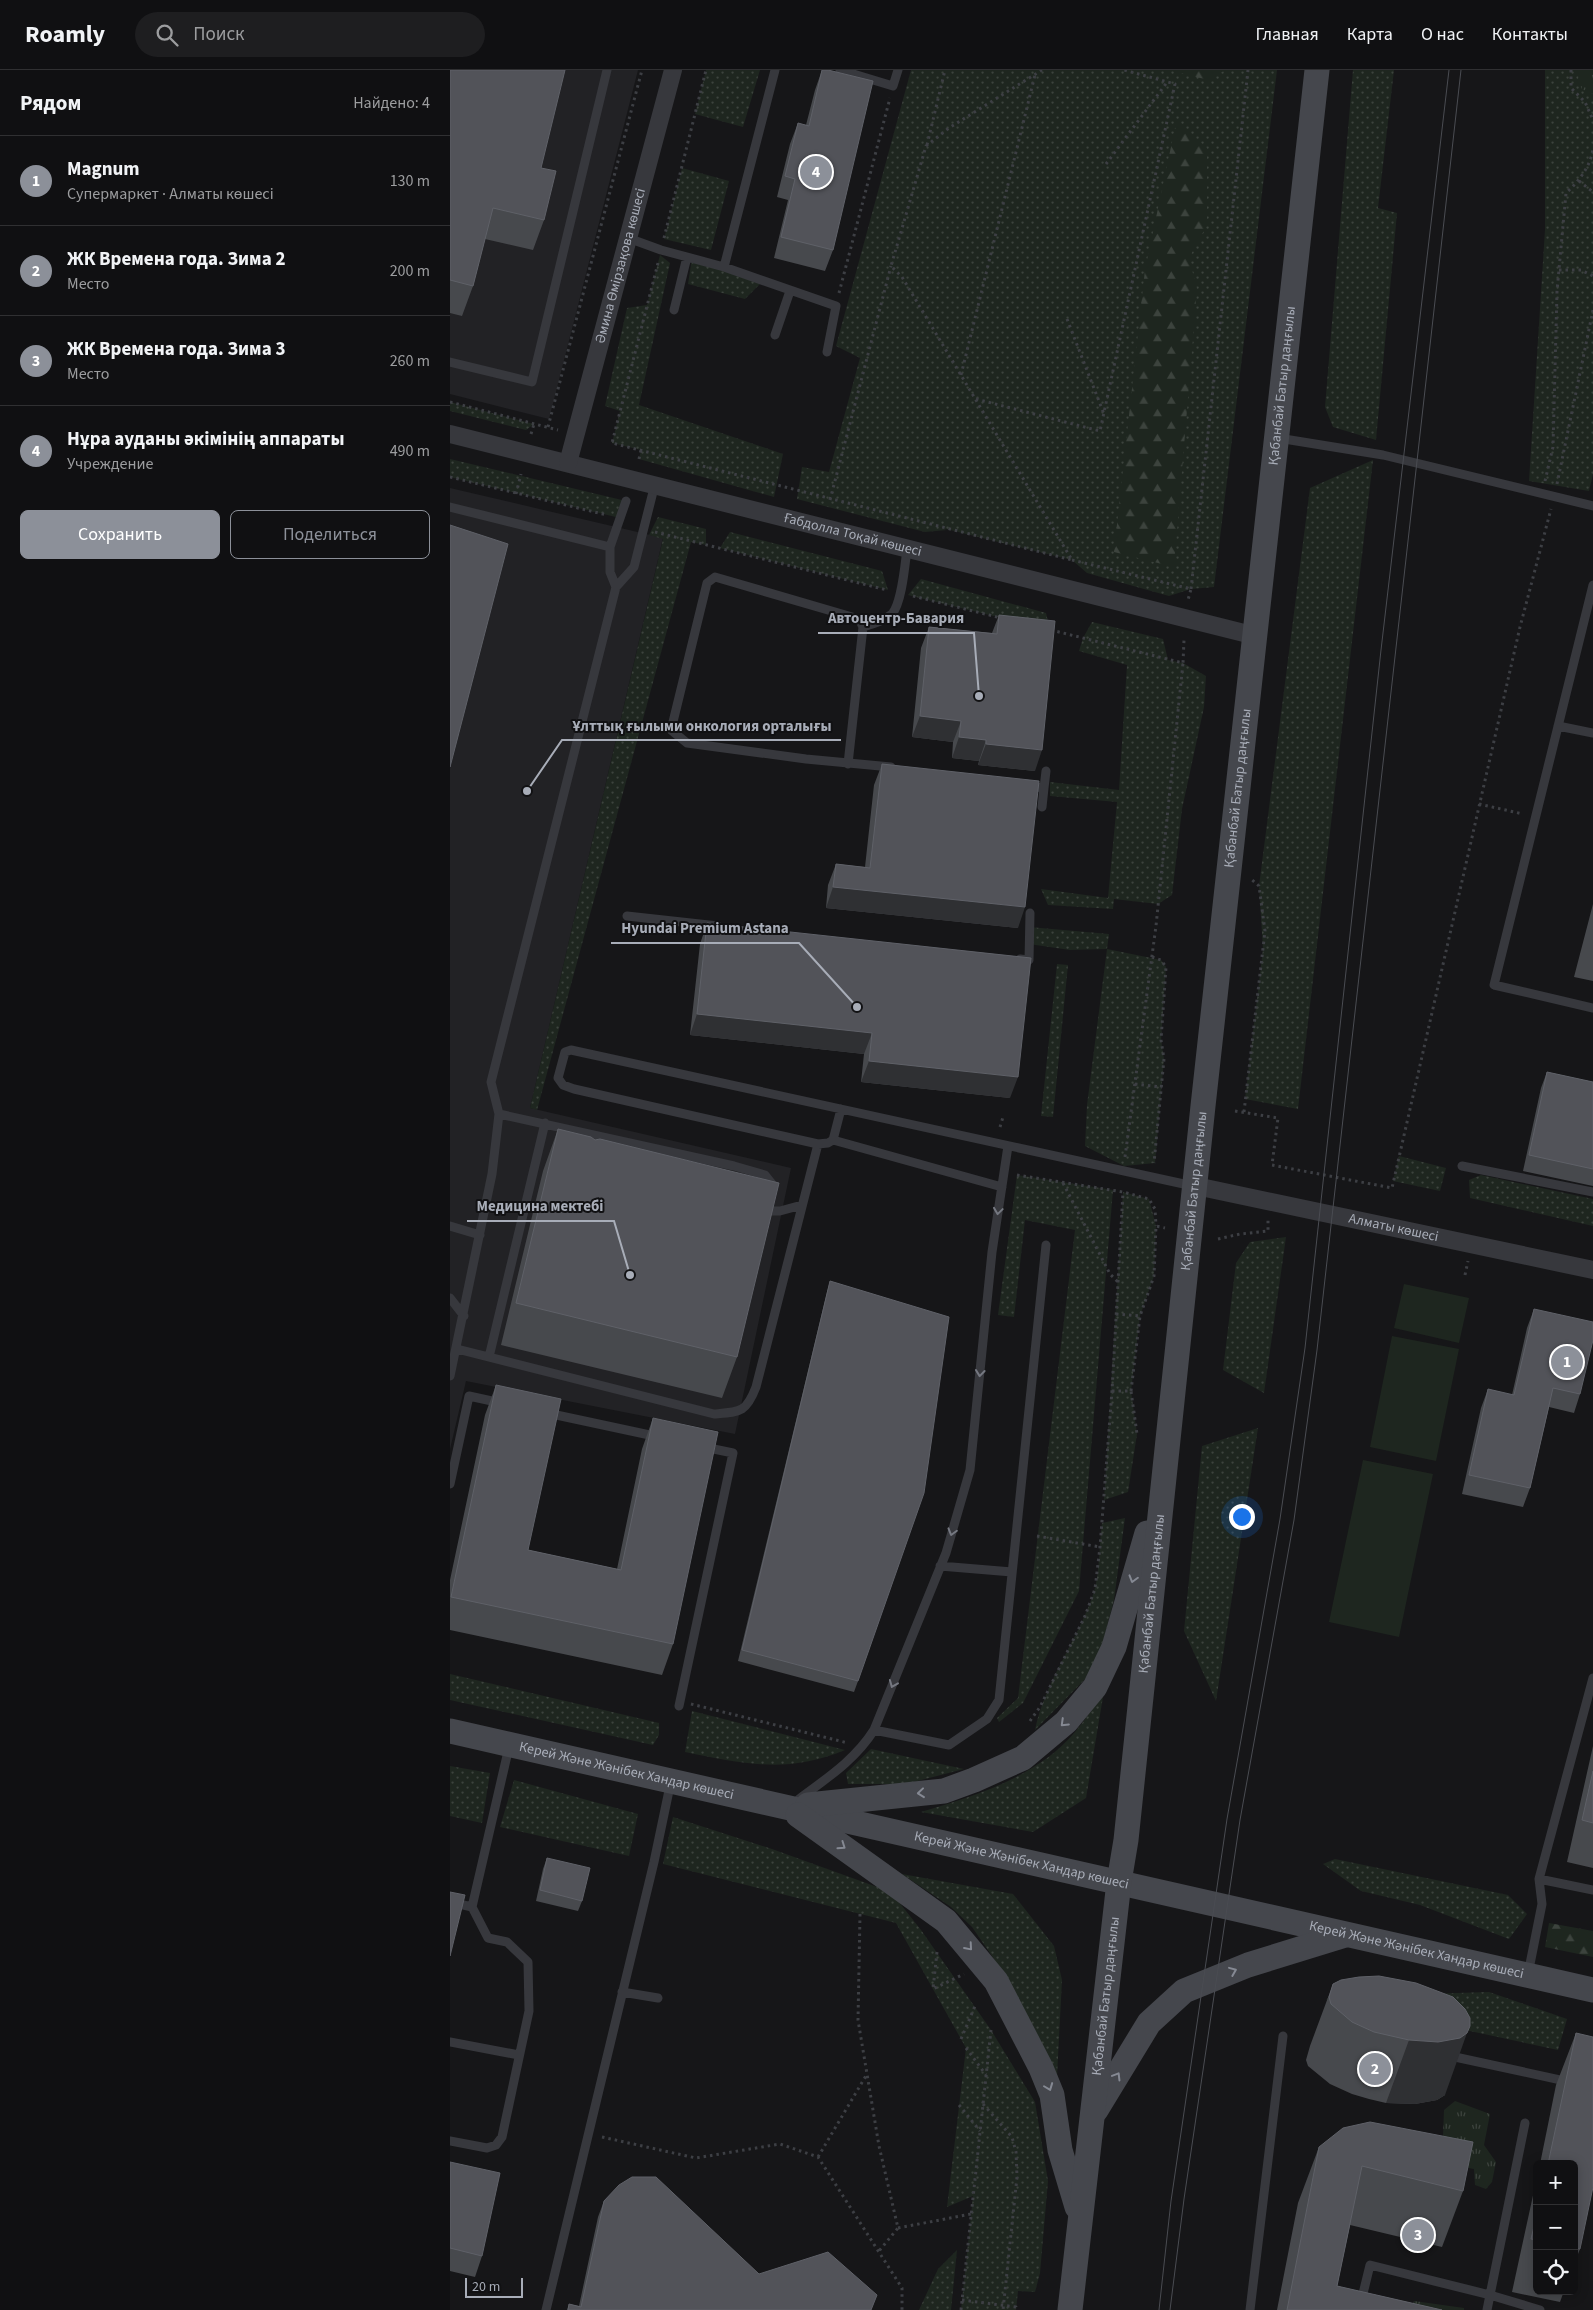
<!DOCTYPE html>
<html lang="ru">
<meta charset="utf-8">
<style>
:root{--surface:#101012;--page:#1e1e20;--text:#f1f3f6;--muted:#9c9d9f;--line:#303032;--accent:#8c9099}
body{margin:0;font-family:"Source Sans 3",sans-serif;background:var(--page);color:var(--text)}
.controls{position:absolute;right:15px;bottom:15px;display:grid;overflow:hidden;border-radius:8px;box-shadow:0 2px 12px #0003}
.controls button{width:45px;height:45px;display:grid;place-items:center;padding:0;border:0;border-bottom:1px solid var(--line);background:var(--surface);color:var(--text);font:25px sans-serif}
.scale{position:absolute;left:15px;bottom:12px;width:58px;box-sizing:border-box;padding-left:5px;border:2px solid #a8adb8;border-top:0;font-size:14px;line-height:18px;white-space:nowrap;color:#a8adb8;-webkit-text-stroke:4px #111113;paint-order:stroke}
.you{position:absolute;left:791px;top:1446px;width:18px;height:18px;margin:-12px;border:4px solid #fff;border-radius:50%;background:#1a73e8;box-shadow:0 0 0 8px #1a73e833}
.badge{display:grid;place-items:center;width:32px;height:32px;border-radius:50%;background:var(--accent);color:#fff;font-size:16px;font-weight:700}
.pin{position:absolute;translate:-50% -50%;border:2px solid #fff;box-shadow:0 1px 5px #0006}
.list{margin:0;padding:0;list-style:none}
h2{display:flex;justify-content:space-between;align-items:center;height:65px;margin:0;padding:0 20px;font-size:21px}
h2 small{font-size:16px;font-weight:400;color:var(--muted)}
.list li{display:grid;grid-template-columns:32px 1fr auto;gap:15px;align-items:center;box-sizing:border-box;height:90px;padding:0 20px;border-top:1px solid var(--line)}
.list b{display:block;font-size:19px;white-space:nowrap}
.list p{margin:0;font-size:16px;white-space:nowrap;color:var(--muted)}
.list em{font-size:16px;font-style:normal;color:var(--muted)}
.actions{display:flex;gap:10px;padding:15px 20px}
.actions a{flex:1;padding:11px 0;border:1px solid var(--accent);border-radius:8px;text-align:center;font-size:18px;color:var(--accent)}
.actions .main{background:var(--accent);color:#fff}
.icon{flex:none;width:28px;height:28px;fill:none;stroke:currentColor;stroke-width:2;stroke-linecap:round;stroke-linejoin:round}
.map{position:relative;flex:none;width:1143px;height:2240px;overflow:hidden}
header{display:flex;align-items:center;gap:30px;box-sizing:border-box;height:70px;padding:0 25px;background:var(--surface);border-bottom:1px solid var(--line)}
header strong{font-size:24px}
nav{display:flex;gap:28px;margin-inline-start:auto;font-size:18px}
.search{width:350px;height:45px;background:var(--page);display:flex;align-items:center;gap:12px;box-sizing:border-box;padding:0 18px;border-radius:28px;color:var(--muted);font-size:19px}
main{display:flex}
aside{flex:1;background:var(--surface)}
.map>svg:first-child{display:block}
.built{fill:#222225}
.grass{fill:url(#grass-dots)}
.forest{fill:url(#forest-firs)}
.park{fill:url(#park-tufts)}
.pitch{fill:#1e261f}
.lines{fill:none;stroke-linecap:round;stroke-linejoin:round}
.path{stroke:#3d3f44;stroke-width:3;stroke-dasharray:2.5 4;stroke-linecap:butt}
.lane{stroke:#37383d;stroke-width:9}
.street{stroke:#37383d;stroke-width:18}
.secondary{stroke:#45474d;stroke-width:25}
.tram{stroke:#4a4c52;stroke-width:1}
.wall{fill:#47494d}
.shaded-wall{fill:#2f3033}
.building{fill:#525359;stroke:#5f6168}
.oneway{stroke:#757881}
.oneway2{stroke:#858993}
.labels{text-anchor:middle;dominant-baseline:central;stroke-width:4;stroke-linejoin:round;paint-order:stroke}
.street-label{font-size:14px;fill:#a8adb8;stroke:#111113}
.leader{fill:none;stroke:#a8adb8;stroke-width:2}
.callout-dot{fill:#a8adb8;stroke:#111113;stroke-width:2}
.callout-label{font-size:15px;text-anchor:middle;font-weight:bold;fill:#a8adb8;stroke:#111113;stroke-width:4;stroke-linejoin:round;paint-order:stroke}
</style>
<header>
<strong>Roamly</strong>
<div class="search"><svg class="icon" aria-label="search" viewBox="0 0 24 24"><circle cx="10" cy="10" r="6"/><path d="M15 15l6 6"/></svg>Поиск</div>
<nav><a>Главная</a><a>Карта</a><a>О нас</a><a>Контакты</a></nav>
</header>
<main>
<aside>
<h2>Рядом<small>Найдено: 4</small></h2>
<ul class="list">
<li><span class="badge">1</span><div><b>Magnum</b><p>Супермаркет · Алматы көшесі</p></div><em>130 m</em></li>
<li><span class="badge">2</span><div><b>ЖК Времена года. Зима 2</b><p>Место</p></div><em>200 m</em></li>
<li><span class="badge">3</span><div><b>ЖК Времена года. Зима 3</b><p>Место</p></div><em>260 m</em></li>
<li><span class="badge">4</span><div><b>Нұра ауданы әкімінің аппараты</b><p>Учреждение</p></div><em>490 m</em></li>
</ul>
<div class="actions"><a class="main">Сохранить</a><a>Поделиться</a></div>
</aside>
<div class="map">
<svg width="1143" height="2240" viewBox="0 0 1143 2240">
<defs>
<pattern id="grass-dots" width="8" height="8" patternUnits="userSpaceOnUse" patternTransform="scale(1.25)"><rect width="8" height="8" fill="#1e261f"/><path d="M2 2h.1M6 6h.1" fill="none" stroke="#3c433d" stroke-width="1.8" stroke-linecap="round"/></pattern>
<pattern id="forest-firs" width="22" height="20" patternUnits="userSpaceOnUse" patternTransform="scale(1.25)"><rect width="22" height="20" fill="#1e261f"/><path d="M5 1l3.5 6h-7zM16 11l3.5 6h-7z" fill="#3c433d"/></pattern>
<pattern id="park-tufts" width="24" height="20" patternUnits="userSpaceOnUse" patternTransform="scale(1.25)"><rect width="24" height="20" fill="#1e261f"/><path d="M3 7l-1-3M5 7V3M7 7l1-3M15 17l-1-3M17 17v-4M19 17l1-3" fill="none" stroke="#3c433d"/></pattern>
</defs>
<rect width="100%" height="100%" fill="#161618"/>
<!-- built -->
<path class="built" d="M0 0H188L99 349 0 324Z
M0 418 213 468 80 1038 341 1098 285 1364 16 1311 0 1379Z"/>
<!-- grass -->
<path class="grass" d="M256 0H310L293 57 245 44Z
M461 0H827L764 517 741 519 719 526 637 503 622 490 488 457 497 460 475 462 347 429 352 397 379 402 410 288 386 276Z
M903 0H944L928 138 947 143 926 370 883 357 875 337Z
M1095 0H1143V404L1139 421 1079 411 1095 160Z
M232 98 279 111 261 180 214 169Z
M210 185 220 193 189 335 333 384 324 427 189 389 191 380 162 373 170 341 155 336 177 238 197 235Z
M242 188 312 212 295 229 238 214Z
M0 332 84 354 76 360 0 341Z
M0 389 176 431 170 448 0 407Z
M923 390 848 1039 795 1029 813 879 809 816 860 418Z
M208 447 256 459V475L241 472 87 1040 80 1038 213 469 199 465Z
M280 462 432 501 438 520 270 478Z
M471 509 596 543 600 560 458 525Z
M642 552 713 569 718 590 733 593 756 606 754 637 732 739 722 825 708 834 664 829 663 839 598 835 591 819 658 828 667 732 600 726V712L669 720 677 595 629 581 633 568Z
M579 857 659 864 657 879 711 890 716 897 711 970 714 989 705 1093 674 1096 635 1076 637 1035 657 879 620 880 579 874Z
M607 894 618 895 603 1047 591 1046Z
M949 1086 996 1098 990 1121 943 1111Z
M567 1105 663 1120 629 1521 573 1633 549 1652 547 1648 568 1628 625 1160 575 1150 564 1247 548 1245Z
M1031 1105 1143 1129V1156L1020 1128 1019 1110Z
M673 1122 699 1129 706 1156 704 1206 690 1246 681 1321 687 1364 678 1422 654 1430Z
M836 1167 814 1323 773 1300 786 1193 800 1172Z
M808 1358 766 1631 734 1561 752 1376Z
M675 1448 664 1530 646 1598 585 1660C595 1611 628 1570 644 1522 650 1501 649 1475 652 1453Z
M0 1604 209 1653V1665L203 1675 0 1630Z
M654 1621 636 1728 583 1762 471 1742C525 1726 587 1707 625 1662 636 1649 645 1634 654 1621Z
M242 1641 395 1680C338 1704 294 1694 235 1682Z
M421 1679 514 1699 456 1714H398L396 1703Z
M0 1696 40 1703 32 1753 0 1746Z
M64 1710 188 1744 179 1786 50 1757Z
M223 1747 322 1779 441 1822 471 1860 541 1960 585 2032 598 2111 590 2203 585 2222 568 2221 566 2240H511L523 2126 497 2137 516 1978 446 1853 213 1794Z
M885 1789 1058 1825 1077 1844 1059 1869 970 1835 911 1821 873 1794Z
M452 1804 563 1824 604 1876 612 1910 607 2007 542 1886 522 1857 501 1837Z
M1039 1922 1117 1949 1108 1980 876 1930 879 1927Z
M507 2180 501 2240H469L488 2199Z"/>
<!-- forest -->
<path class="forest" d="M719 0H775L758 10Z
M726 53 757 78V155L739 188 747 219 724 497 664 482 695 200Z
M1099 1853 1143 1861V1887L1095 1877Z"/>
<!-- park -->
<path class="park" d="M1129 0H1143V24L1132 19 1128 11Z
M1005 2031 1040 2044 1034 2075 1046 2092 1042 2112 1036 2119 1025 2115 1024 2099 992 2093 994 2040Z
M964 2231 1014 2238V2240H961Z"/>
<!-- pitch -->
<path class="pitch" d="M954 1214 1019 1228 1009 1273 944 1258Z
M942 1266 1009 1279 986 1391 920 1377Z
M913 1390 983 1404 949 1567 879 1552Z"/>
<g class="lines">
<!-- path -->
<path class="path" d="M1121 0V18L1135 32 1143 50
M477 75 495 0
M656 94 718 11
M1129 111 1143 122
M214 168 256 0
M208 193 162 373 622 490 452 207 441 196 476 76 499 58 592 0
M1109 200H1131L1143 206
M389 223 440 28
M617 249 654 344
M511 305 585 5
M526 329 650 361 725 14 674 0
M0 332 108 360
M98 357 192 0
M81 364 84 354
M189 389 191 380
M0 407 157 445
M1095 411 1103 377 1107 221 1116 123C1129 111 1141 96 1143 78
M1107 414 1143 240
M66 424 71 404
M380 430 441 196
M205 462 437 520
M622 490 741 519 738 530
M741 519 798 0
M463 526 551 548
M601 560 733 593 734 570
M1029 734 1073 744
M702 887 711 890 716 897 711 970 714 989 704 1093
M685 1014 712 1017
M785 1041 828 1048 822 1095 942 1118 1070 557 1101 439
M794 1042 815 861 809 816 800 808
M550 1057 553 1047
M675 1087 706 856 733 593
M567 1105 673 1122 699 1129 705 1139 706 1156
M613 1113 660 1204 668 1212
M768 1169 790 1164 818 1161V1150
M1015 1205 1018 1191
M666 1244 690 1246
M662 1321H681L687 1364
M681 1321 690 1246 704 1206 706 1156 715 1158
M587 1466 650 1477
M241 1634 398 1673
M580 1651 590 1637 635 1546 645 1519 650 1477 662 1321 673 1122
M410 1844 408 1950 429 2076 448 2158 429 2181
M487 1882 483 1919 514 1904
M511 1969 525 1936
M516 1978 536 2005
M533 2034 562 2067 566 2082 567 2107 553 2240
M509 2035 530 2061
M152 2067 246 2088 330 2074 368 2087 452 2218V2240
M368 2087 417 2004
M448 2158 521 2144
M512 2230 566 2237V2240
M511 2240 541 1960"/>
<!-- lane -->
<path class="lane" d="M390 0 443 16 448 0
M178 168 211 180 274 197 386 236 377 282
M274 197 325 0
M224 240 237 187
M325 265 340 221
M0 292 82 312 157 0
M828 368 933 385 1143 436
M0 437 160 477V502L166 517 41 1012 49 1044 42 1104 0 1306
M160 477 176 431
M1143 515 1044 915 1143 938
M166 517 184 497 205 414
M413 557C423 554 434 551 442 544 452 533 455 494 457 479
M1108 656 1143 663
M398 694 413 557 409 549 265 507 257 513 221 660 237 673 356 689 441 697
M578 716 594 718 592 737
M594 718 596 701
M177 846 268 856
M570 889 579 890 580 843
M391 1039 383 1070 378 1073 368 1074 124 1019 113 1015 108 1008 115 982 121 980 743 1116
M49 1044 284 1096 315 1105 323 1115 322 1119
M383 1070 552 1117
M1012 1096 1143 1122
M312 1141H330L352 1135
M0 1156 30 1165
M0 1228 14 1246
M7 1279 264 1344C290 1342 296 1343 306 1317L368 1074
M39 1287 95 1053
M97 1343 209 1367
M0 1414 19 1326 51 1333
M490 1496 562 1502
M229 1636 283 1383 254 1377
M424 1660 499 1675 537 1649 549 1630 596 1175
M349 1729C377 1708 405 1690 424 1660L496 1483 520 1400 542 1182 558 1076
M1089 1809 1143 1608
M0 1832 22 1837 38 1868 57 1872 78 1892 79 1941 52 2067 46 2075 37 2078 0 2071
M22 1837 59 1677
M1078 1904 1092 1834 1089 1809 1143 1820
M172 1922 208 1928
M0 1972 69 1985
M1005 1987 1143 2017
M1075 2053 1040 2225 1090 2240
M96 2240 204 1792 221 1711
M800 2240 833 1966
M909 2240 920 2195 1040 2225 1037 2240"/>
<!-- street -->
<g class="street">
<path id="s1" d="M0 364 806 566"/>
<path id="s2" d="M118 393 223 0"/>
<path id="s3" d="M746 1116 1143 1200"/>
</g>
<!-- secondary -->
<g class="secondary">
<path id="s4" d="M0 1661 1143 1920"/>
<path d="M358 1735 494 1721 524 1710 573 1688 616 1652 645 1617 664 1577 697 1463"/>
<path d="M348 1745 496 1851 546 1911 591 1998 602 2025 610 2080 627 2137"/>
<path d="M646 2040 699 1953 734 1921 798 1895 895 1865"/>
<path id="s5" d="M620 2240 669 1812 676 1770 753 1036 867 0"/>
</g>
<!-- tram -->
<path class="tram" d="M709 2240 721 2131 777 1749 830 1449 855 1278 931 580 999 0
M720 2240 734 2129 790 1750 844 1450 867 1280 1011 0"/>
</g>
<!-- wall -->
<path class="wall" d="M0 0 91 98 94 150 83 180 35 169 23 216 12 246 0 243Z
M372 0 383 180 375 201 324 188 338 130 327 127 340 74 348 53 356 55 365 20Z
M549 545 585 701 528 695 529 691 502 688 503 672 462 667 471 578 479 557 542 563Z
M432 694 568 858 376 838 378 815 386 794 415 797 424 715Z
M1143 834V911L1124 907Z
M257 853 560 1028 411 1012 414 984 240 965 250 874Z
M1097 1002 1143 1012V1116L1073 1101 1091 1018Z
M108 1059 287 1287 272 1328 51 1275 93 1101Z
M380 1211 408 1611 404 1622 288 1591 377 1222Z
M1084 1239 1130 1324 1124 1343 1099 1337 1080 1418 1073 1437 1012 1424 1031 1338 1038 1319 1062 1325 1077 1258Z
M46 1315 78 1480 167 1499 192 1379 203 1348 223 1574 212 1605 0 1560V1510L35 1345Z
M1143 1676V1798L1117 1792Z
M97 1788 132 1831 128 1841 86 1831 93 1799Z
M929 1906 995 2025 987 2030 965 2034 936 2033 919 2029 902 2024 880 2014 858 1996 856 1990 860 1976 883 1914Z
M1126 1963 1130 2179 1124 2194V2094H1090L1106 2015Z
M869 2077 1013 2121 992 2177 900 2155 887 2216 992 2240H827L848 2133Z
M0 2092 32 2186 25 2207 0 2201Z
M1087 2107V2221H1114L1110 2232 1062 2222Z
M154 2131 309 2204 421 2240H117L119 2234 129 2236 148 2147Z"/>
<!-- shaded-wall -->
<path class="shaded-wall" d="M470 646 511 651 503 672 462 667Z
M509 667 536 670 529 691 502 688Z
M536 674 592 680 585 701 528 695Z
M383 817 575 837 568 858 376 838Z
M247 944 422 963 414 984 240 965Z
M419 991 568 1007 560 1028 411 1012Z
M1017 1963 995 2025 987 2030 965 2034 936 2033 959 1970Z"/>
<!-- building -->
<path class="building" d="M0 0H115L91 98 106 101 94 150 43 138 23 216 0 210Z
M372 0H378L423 11 383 180 331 167 345 109 335 106 348 53 359 56Z
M0 455 58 474 0 697Z
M549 545 605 551 592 680 536 674V670L509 667 511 651 470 646 479 557 547 564Z
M432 694 589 711 575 837 383 817 386 794 420 798Z
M257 853 581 888 568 1007 419 991 422 963 247 944Z
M1097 1002 1143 1012V1099L1079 1085Z
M108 1059 141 1067 145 1070 150 1069 329 1113 287 1287 66 1233Z
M380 1211 499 1247 474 1423 408 1611 292 1580Z
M1084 1239 1143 1252V1270L1130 1324 1103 1318 1080 1418 1019 1405 1038 1319 1064 1325Z
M46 1315 111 1329 78 1480 171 1500 203 1348 268 1362 223 1574 1 1527Z
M1143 1701V1753L1132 1750Z
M97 1788 140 1798 132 1831 90 1820Z
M0 1822 15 1825 0 1886Z
M929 1906 966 1913 1003 1927 1015 1939 1020 1948V1956L1017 1963 1010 1968 988 1972 959 1970 924 1962 902 1952 881 1934 879 1927 883 1914 891 1910 909 1907Z
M1126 1963 1143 1967V2117L1130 2179 1124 2178V2094H1098Z
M920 2052 1023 2072 1013 2121 912 2096 887 2216 992 2240H837L869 2077 893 2058Z
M0 2092 50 2103 32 2186 0 2178Z
M182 2107H206L309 2204 378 2182 427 2225 421 2240H118L119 2234 131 2237 154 2131 169 2115Z
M1087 2144V2170L1081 2169Z"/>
<!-- one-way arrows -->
<defs><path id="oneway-chevron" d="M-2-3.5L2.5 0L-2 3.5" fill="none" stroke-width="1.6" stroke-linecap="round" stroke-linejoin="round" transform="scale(1.25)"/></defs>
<g class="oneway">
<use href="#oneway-chevron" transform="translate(548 1141) rotate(98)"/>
<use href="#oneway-chevron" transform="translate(530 1303) rotate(96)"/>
<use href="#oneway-chevron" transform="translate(502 1462) rotate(106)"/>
<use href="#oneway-chevron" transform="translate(443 1614) rotate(112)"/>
</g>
<g class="oneway2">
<use href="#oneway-chevron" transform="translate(683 1509) rotate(106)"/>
<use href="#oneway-chevron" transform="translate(614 1653) rotate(136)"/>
<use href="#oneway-chevron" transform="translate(471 1723) rotate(174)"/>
<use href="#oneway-chevron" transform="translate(392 1776) rotate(35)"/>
<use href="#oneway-chevron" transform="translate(519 1877) rotate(49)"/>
<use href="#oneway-chevron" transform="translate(783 1901) rotate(-22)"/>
<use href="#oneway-chevron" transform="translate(667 2006) rotate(-59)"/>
<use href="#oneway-chevron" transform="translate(599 2017) rotate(69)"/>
</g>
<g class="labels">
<!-- street labels -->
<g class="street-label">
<text stroke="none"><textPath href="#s2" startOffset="204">Әмина Өмірзақова көшесі</textPath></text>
<text stroke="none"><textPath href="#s5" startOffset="1936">Қабанбай Батыр даңғылы</textPath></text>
<text stroke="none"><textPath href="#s1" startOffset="415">Ғабдолла Тоқай көшесі</textPath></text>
<text stroke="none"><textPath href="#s5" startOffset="1531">Қабанбай Батыр даңғылы</textPath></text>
<text stroke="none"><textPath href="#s5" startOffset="1126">Қабанбай Батыр даңғылы</textPath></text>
<text stroke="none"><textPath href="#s3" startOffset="202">Алматы көшесі</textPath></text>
<text stroke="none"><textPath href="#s5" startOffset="721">Қабанбай Батыр даңғылы</textPath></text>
<text stroke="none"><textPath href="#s4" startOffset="181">Керей Және Жәнібек Хандар көшесі</textPath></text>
<text stroke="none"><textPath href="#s4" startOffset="586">Керей Және Жәнібек Хандар көшесі</textPath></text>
<text stroke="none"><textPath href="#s4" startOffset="991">Керей Және Жәнібек Хандар көшесі</textPath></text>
<text stroke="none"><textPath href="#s5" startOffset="316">Қабанбай Батыр даңғылы</textPath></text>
</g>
</g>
<!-- callouts -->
<path class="leader" d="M529 626L524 563H368M77 721L112 670H391M407 937L349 873H161M180 1205L164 1151H17"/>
<g class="callout-dot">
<circle cx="529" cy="626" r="5"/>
<circle cx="77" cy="721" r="5"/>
<circle cx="407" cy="937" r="5"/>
<circle cx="180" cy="1205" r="5"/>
</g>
<g class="callout-label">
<text x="446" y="553">Автоцентр-Бавария</text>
<text x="252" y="661">Ұлттық ғылыми онкология орталығы</text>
<text x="255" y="863">Hyundai Premium Astana</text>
<text x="90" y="1141">Медицина мектебі</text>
</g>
</svg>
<div class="controls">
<button>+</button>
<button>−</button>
<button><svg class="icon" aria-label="locate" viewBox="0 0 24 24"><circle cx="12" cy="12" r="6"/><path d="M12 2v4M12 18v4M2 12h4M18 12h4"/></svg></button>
</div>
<div class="scale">20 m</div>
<div class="you"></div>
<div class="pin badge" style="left:1117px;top:1292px">1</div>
<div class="pin badge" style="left:925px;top:1999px">2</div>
<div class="pin badge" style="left:968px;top:2165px">3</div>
<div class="pin badge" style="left:366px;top:102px">4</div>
</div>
</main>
